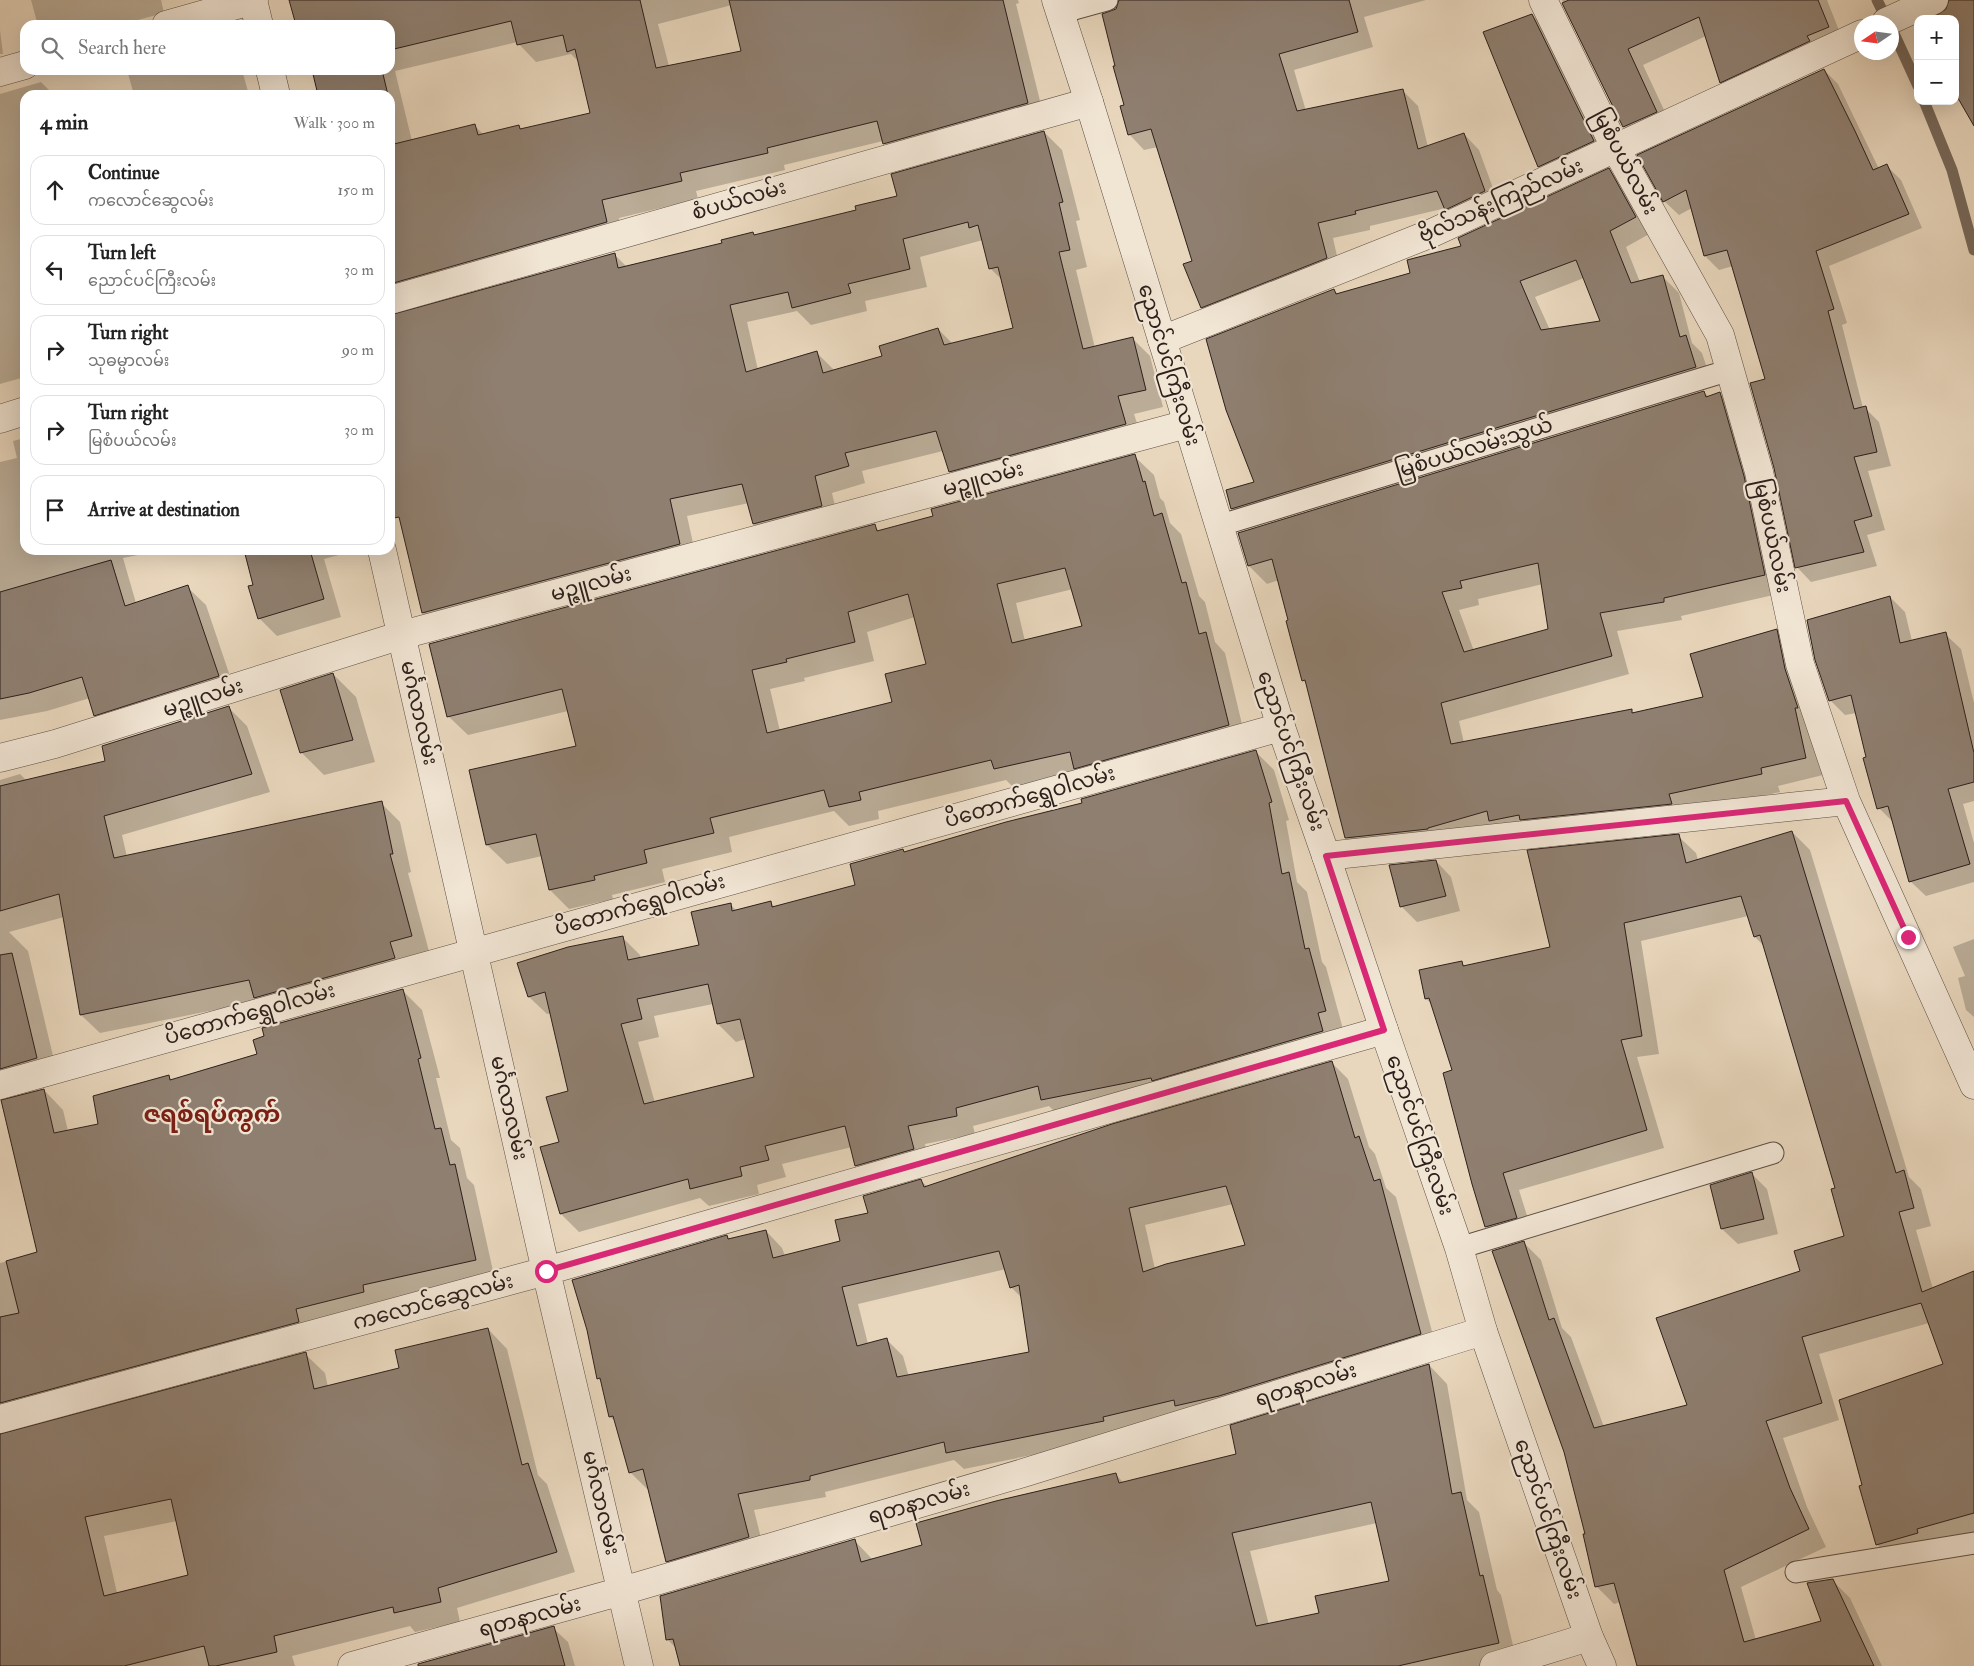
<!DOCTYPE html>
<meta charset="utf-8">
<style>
:root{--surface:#fff;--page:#f2f2f2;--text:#222;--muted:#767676;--line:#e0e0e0}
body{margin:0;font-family:"IM FELL Double Pica","Noto Sans Myanmar",serif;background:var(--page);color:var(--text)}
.controls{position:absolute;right:15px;top:15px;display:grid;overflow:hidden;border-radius:10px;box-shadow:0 5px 20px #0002}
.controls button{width:45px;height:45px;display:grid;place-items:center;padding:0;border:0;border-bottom:1px solid var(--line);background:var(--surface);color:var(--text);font:25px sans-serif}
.compass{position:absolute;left:1854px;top:15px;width:45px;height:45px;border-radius:50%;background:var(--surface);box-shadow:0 5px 20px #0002;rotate:257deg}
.stop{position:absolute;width:15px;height:15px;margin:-11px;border:4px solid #db2777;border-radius:50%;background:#fff}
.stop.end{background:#db2777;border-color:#fff;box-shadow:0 1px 5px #0008}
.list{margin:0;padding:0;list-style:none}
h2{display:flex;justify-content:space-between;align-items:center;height:65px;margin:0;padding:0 20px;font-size:21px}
h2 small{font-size:16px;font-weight:400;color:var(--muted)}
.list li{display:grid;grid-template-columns:32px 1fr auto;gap:15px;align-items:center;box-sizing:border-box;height:70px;margin:0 10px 10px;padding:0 10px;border:1px solid var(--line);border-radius:15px}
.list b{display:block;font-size:19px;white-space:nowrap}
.list p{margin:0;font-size:16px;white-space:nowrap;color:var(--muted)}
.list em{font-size:16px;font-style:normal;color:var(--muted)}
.icon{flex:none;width:28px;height:28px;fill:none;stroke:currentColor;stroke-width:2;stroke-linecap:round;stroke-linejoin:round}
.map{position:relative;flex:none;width:1974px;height:1666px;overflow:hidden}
.search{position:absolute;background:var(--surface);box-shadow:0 5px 20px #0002;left:20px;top:20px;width:375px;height:55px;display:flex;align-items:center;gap:12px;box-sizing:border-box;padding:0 18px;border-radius:15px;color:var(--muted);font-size:19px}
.panel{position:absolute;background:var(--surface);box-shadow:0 5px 20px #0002;left:20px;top:90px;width:375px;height:465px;border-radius:15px}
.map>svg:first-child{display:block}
.shadow{fill:#0003;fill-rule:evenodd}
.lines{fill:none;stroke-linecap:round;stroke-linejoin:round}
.stream{stroke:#77695c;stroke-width:11}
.building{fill:#8f7f70;stroke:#2d201c;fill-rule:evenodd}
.service-casing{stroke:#5c4e44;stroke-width:23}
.minor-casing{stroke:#5c4e44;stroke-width:29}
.tertiary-casing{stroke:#5c4e44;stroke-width:29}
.service{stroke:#f1e5d4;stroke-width:21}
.minor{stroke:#f1e5d4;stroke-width:28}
.tertiary{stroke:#f1e5d4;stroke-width:28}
.route{stroke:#db2777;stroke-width:6}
.labels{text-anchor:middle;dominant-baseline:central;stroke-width:4.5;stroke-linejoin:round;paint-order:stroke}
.street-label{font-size:21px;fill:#2d201c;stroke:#f1e5d4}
.quarter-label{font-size:24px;font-weight:bold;fill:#7a1f14;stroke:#f1e5d4}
</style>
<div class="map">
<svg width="1974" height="1666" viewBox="0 0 1974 1666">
<rect width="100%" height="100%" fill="#e9d7bd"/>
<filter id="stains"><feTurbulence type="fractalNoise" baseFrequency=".004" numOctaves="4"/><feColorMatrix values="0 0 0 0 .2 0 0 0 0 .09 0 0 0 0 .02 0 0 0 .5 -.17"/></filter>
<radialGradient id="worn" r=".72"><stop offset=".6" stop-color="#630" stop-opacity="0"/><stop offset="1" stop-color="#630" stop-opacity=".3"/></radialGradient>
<!-- shadow -->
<path class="shadow" d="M31 0H161L164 13 119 25H41L37 22Z
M306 0H1018L1019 3 1016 4 1045 121 902 161 883 141 784 165 785 170 696 191 698 199 619 218 624 240 397 306 392 316 614 254 627 267 723 244 753 234 755 236 857 211 898 197 1044 132 1062 150 1080 220 1076 221 1087 267 1076 270 1095 348 1133 339 1150 356 1163 407 1134 414 1143 442 967 489 950 471 943 451 862 471 865 483 832 493 839 523 772 541 754 524 749 503 687 516 697 561 441 630 423 613 401 520 394 514 390 495V95H319L314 75 310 70H390V25H298ZM732 5 743 52 669 66 658 24ZM517 42 536 62 571 54 580 63 592 114 522 130 519 126 484 135 475 126 412 141 395 71ZM983 240 990 268 1002 280 1014 329 953 344 938 329 884 357 835 371 817 353 758 370 747 322 797 311 811 325 867 311 865 301 927 287 920 257Z
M1108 0H1426L1364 17 1373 47 1294 70 1306 111 1402 90 1418 106 1428 147 1464 134 1479 150 1500 207 1462 225 1446 208 1370 226V230L1333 238 1341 274 1218 323 1202 307 1193 262 1158 147 1144 150 1129 134 1126 106 1116 67 1117 9 1120 4 1113 5Z
M1562 0H1827L1844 43 1736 98 1721 82 1706 36 1643 65 1672 127 1639 142 1624 127Z
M1532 15 1547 30 1609 156 1554 181 1539 166Z
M0 30 3 54H0Z
M127 70H242L249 95H134Z
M1824 70 1838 84 1879 169 1887 166 1901 180 1922 228 1829 266 1847 323 1842 325 1863 408H1865L1879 422 1891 466 1868 471 1885 530 1867 535 1877 566 1811 582 1797 567 1766 379 1733 266 1719 270 1705 256 1692 208 1679 215 1664 201Z
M41 82 54 95H25V377L0 384V94Z
M1609 170 1625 186 1651 233 1626 247 1640 282 1663 277 1679 293 1692 343 1702 353 1712 383 1248 524 1232 508 1256 483 1334 290 1339 295 1411 274ZM1584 278 1601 322 1550 330 1535 297Z
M1704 392 1709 397 1720 394 1738 412 1782 593 1681 616 1682 620 1617 631 1629 674 1459 721 1464 743 1631 711 1634 714 1705 698 1776 630 1794 648 1823 775 1778 786 1780 792 1686 812 1364 856 1346 838 1307 685 1303 680 1279 580 1267 584 1249 566ZM1543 584 1550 630 1474 651 1459 610 1479 605 1478 599Z
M25 438V550H163L123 558 136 603 187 587 206 605 236 694 113 733 95 715 90 698 47 711 0 720V462L17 458 13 441Z
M1134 456 1154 475 1160 498 1164 502 1170 523 1181 534 1199 596 1205 602 1215 642 1225 653 1247 745 1014 788 1006 780 878 811 879 819 849 826 834 811 729 837 732 852 662 869 665 882 612 895 613 899 569 909 550 890 542 856 507 864 487 845 470 771 577 747 568 711 468 735 448 716 874 526 880 532 934 517ZM1073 589 1084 627 1025 641 1016 603ZM915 617 927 665 894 703 780 731 770 689 805 681 804 678 874 661 867 632Z
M245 550H346V553L324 559 341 617 277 636 259 618 255 585Z
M1890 597 1905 612 1912 641 1945 634 1961 649 1974 703V801L1963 804 1974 843V882L1926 896 1910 881 1894 823 1879 808 1857 713 1845 715 1830 700Z
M333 674 356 697 375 762 324 775 301 752Z
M228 707 247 726 270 792 122 835 127 857 381 803 400 822 411 872 408 873 430 955 259 1001 100 1033 81 1015 64 917 9 932 28 951 59 1081 0 1074V780L20 774 27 781 106 762Z
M1256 752 1274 770 1289 820 1286 821 1297 882 1307 892 1322 962 1326 967 1343 1029 1060 1117 1049 1106 973 1126 975 1134 925 1144 931 1167 875 1183 857 1165 852 1147 782 1164 786 1177 757 1185 759 1194 709 1206 700 1198 579 1232 561 1214 560 1143 570 1092 552 1013 547 1014 529 997 622 937 640 955 641 958 700 946 730 904 737 911 770 902 775 907 856 886 903 850 905 853 1084 804ZM713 1004 718 1024 736 1042 746 1039 755 1078 655 1103 638 1042 659 1037 654 1016Z
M1792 832 1810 850 1909 1177 1921 1189 1931 1226 1916 1230 1933 1289 1974 1273V1535L1894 1562 1877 1544 1864 1486 1944 1364 1929 1323 1819 1354 1839 1420 1783 1438 1807 1507 1826 1547 1741 1587 1756 1640 1823 1622 1832 1580 1850 1598 1882 1666H1642L1621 1602 1614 1604 1597 1587 1524 1243 1541 1260 1562 1328 1571 1337 1604 1427 1689 1406 1802 1272 1845 1237 1837 1189 1765 947 1755 937 1748 916 1641 941 1659 1054 1637 1057 1664 1148 1519 1190 1533 1235 1503 1244 1486 1226 1454 1071 1433 1005 1426 999 1462 963 1466 967 1551 948 1678 836 1696 853 1698 860Z
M1436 861 1451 877 1460 911 1417 922 1402 907 1390 866Z
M1974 939V1017L1966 1010 1958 978 1965 976 1953 947Z
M402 990 422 1010 440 1078H436L451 1140 460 1148 467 1178 474 1185 495 1280 8 1428 4 1435 305 1354 325 1373 328 1387 401 1369 488 1329 507 1349 538 1475 547 1484 575 1572 457 1608 460 1622 415 1632 410 1626 292 1656 295 1666H0V1263L38 1253 44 1090 63 1110 68 1131 100 1125 168 1076 173 1081 258 1055ZM177 1521 189 1575 117 1593 104 1536Z
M1332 1063 1348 1079 1369 1147 1375 1154 1386 1188 1396 1197 1437 1350 1120 1437 964 1469 954 1460 825 1492 826 1497 754 1510 765 1554 683 1578 667 1561 649 1488 647 1489 630 1472 616 1422 610 1417 602 1383 598 1378 727 1236 731 1240 766 1231 782 1248 785 1256 841 1242 869 1214 921 1181 928 1187ZM1233 1204 1247 1246 1155 1269 1145 1225ZM1006 1269 1011 1287 1022 1298 1030 1353 909 1377 903 1356 887 1340 868 1344 858 1304Z
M1752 1174 1767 1189 1778 1234 1738 1244 1722 1229Z
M1429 1365 1447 1384 1467 1500 1479 1512 1497 1590 1501 1595 1518 1666H682L677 1649 667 1639 854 1540 873 1560 924 1546 1116 1475 1124 1483 1238 1455ZM1377 1523 1390 1582 1320 1614 1269 1625 1250 1551Z
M553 1628 568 1642 575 1666H472Z"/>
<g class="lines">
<!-- stream -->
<path class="stream" d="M1877 0 1888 22
M1892 29 1918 86
M1924 101 1952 170 1974 250"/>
</g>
<!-- building -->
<path class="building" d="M289 0H640L656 68 741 51 729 0H1003L1028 103 883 144 877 121 767 148 768 153 680 173 682 181 602 200 607 222 390 284V145L475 124 478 135 519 125 520 129 590 113 575 49 567 52 563 35 517 45 511 21 390 50V25H296Z
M1119 0H1349L1358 32 1279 54 1297 111 1403 89 1418 149 1464 133 1485 191 1445 210 1437 191 1355 211 1356 214 1318 223 1327 258 1201 308 1183 264 1192 261 1151 129 1128 135 1120 106 1124 105 1113 66H1115L1102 14 1116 9Z
M1569 0H1818L1829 27 1807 36 1810 41 1720 83 1699 17 1628 49 1657 112 1623 127 1562 3Z
M1949 0H1974V126L1955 93V19H1931L1946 9Z
M1532 14 1594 141 1538 167 1483 32Z
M1824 69 1855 131 1873 170 1887 164 1909 214 1816 251 1834 309 1828 311 1854 409 1866 406 1877 452 1854 457 1872 516 1854 521 1864 552 1795 568 1774 468 1750 383 1765 379 1727 250 1704 256 1686 190 1663 202 1637 155Z
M312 70H382L388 95H318Z
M1044 131 1063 202 1059 203 1070 250 1059 252 1083 349 1133 337 1146 390 1118 396 1126 424 949 472 936 431 845 453 849 466 815 476 822 506 753 524 742 484 670 499 680 544 422 613 399 517 394 518 390 501V315L615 253 618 268 722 243 721 240 753 232 754 235 856 210 855 206 897 196 891 174ZM968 222 969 228 978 225 989 269 998 267 1013 328 944 345 938 328 879 346 882 356 823 373 817 351 746 372 730 305 788 292 792 308 851 293 848 284 910 269 903 239Z
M1609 168 1636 217 1610 231 1631 283 1663 275 1680 337 1686 335 1696 367 1231 509 1226 490 1254 482 1226 410 1206 339 1334 289 1336 294 1410 273 1407 260 1461 246 1458 238ZM1576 260 1600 321 1541 330 1520 281Z
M1704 391 1706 397 1720 392 1744 476 1765 575 1664 598V602L1600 613 1612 656 1441 703 1451 744 1632 709V713L1703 697 1690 654 1777 629 1785 669 1798 708H1795L1806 758 1761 768 1762 774 1669 794 1672 804 1520 820 1519 815 1489 821 1487 811 1428 828V829L1345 838 1305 680 1302 681 1286 621 1288 620 1272 559 1248 566 1238 533ZM1538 563 1548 629 1464 652 1442 592 1462 588 1460 581Z
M1135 454 1143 482 1145 481 1154 516 1162 513 1182 583 1186 582 1199 634 1206 632 1229 725 1074 769 1070 752 994 769 991 760 859 792 861 800 829 807 824 790 710 818 714 833 644 850 647 863 594 876 595 880 549 890 536 834 486 845 469 770 576 746 562 689 447 717 429 644 875 524 877 531 933 516 931 509ZM1065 568 1082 626 1012 643 997 584ZM908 594 926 664 885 674 892 702 767 733 752 670 787 662 786 659 855 642 848 612Z
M244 550H310L324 599 258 619 248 586 253 585Z
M111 560 125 606 188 585 219 676 94 716 82 677 29 693 0 699V592Z
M1890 596 1900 643 1946 632 1974 753V782L1948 789 1970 864 1909 882 1888 806 1877 809 1863 758 1866 757 1851 695 1829 701 1815 660 1807 620Z
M333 673 353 740 300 753 280 690Z
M229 706 252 774 104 816 114 858 382 801 393 854H390L412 936 390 942 395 958 254 998 249 980 80 1015 59 894 0 911V786L105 761 102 746Z
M1256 750 1272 802 1269 803 1282 874 1289 872 1305 949 1309 948 1326 1011 1318 1013 1323 1031 1152 1081 1151 1078 1041 1100 1038 1086 956 1108 957 1116 908 1126 914 1149 855 1166 845 1126 765 1146 769 1160 740 1167 742 1176 690 1189 688 1179 560 1214 540 1147 559 1142 546 1097 568 1091 545 992 528 997 517 963 568 947 623 936 628 960 699 945 691 912 731 903 732 911 771 901 772 907 855 885 850 864 903 849 904 852 1006 822 1082 803 1081 799ZM708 984 717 1024 740 1019 754 1077 644 1104 621 1024 642 1019 637 999Z
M1792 831 1896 1173 1904 1170 1914 1208 1899 1212 1922 1292 1974 1271V1513L1917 1529 1918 1533 1876 1545 1859 1486 1862 1485 1839 1400 1943 1364 1921 1303 1802 1337 1822 1403 1766 1421 1790 1488 1809 1529 1724 1570 1744 1642 1821 1621 1807 1583 1833 1579 1874 1666H1637L1614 1583 1595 1587 1583 1534H1585L1564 1452 1492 1251 1524 1241 1549 1320 1554 1318 1594 1428 1687 1405 1656 1318 1800 1271 1794 1251 1844 1236 1831 1189 1835 1188 1760 935 1754 937 1741 896 1624 923 1642 1036 1621 1040 1647 1130 1503 1173 1517 1218 1485 1227 1472 1184 1443 1073 1452 1070 1429 998 1425 999 1419 970 1462 961 1463 966 1550 947 1527 850 1679 834 1686 863Z
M1436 860 1446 896 1400 907 1389 865Z
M12 953 37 1058 0 1069V955Z
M403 989 421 1058 418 1059 435 1129 441 1128 450 1165 455 1164 476 1260 363 1285 364 1292 296 1309 299 1322 0 1403V1317L19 1313 6 1261 37 1252 1 1100 44 1089 54 1133 98 1124 93 1096 169 1075 170 1080 257 1054 253 1040 264 1036 262 1028Z
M1332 1061 1355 1138 1359 1136 1374 1181 1380 1179 1421 1334 1219 1396 1175 1406 1174 1400 1103 1417 1104 1421 946 1453 944 1442 810 1476V1480L738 1494 749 1537 666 1562 643 1469 629 1473 613 1416 609 1417 600 1378 597 1379 587 1330 572 1280 727 1235 728 1239 766 1230 773 1258 840 1241 835 1220 868 1213 863 1196 921 1179 924 1187 1112 1124ZM1226 1186 1245 1245 1166 1264 1143 1272 1129 1208ZM999 1251 1010 1288 1019 1285 1029 1352 897 1377 887 1338 857 1346 842 1287Z
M1752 1172 1764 1219 1721 1229 1710 1185Z
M488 1328 522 1465 528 1463 557 1552 438 1588 441 1602 394 1613 393 1607 274 1636 277 1652 216 1666H209L204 1646 124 1666H0V1434L306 1352 314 1389 399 1368 395 1350ZM171 1499 188 1575 104 1596 85 1517Z
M1429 1364 1452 1494 1461 1492 1480 1576 1483 1575 1499 1643 1398 1666H680L673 1639 666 1640 660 1596 855 1539 861 1562 922 1545 916 1523 996 1501 1116 1473 1119 1483 1236 1454 1230 1425ZM1371 1502 1389 1581 1315 1596 1319 1613 1256 1626 1232 1533Z
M554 1626 565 1666H418V1664Z"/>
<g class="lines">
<defs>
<path id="service" d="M1060 13 1107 0
M1218 526 1730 370
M1459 1248 1773 1153
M1796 1572 1974 1543"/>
<path id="minor" d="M253 0 259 25
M1543 0 1616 149 1720 335 1759 472 1800 664 1846 801 1974 1085
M1886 22 1934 0
M166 25 254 0
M270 70 276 95
M0 72 25 65
M390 300 1089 102
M1162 340 1432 233 1862 34
M0 419 25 411
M382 550 546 1271 639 1666
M0 758 55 744 402 635 1187 424
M1326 856 1846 801
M0 1085 1281 727
M0 1419 546 1271 1384 1030
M352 1666 622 1591 1023 1473 1483 1331
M1494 1666 1589 1637"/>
<path id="tertiary" d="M1056 0 1089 102 1281 727 1326 856 1384 1030 1459 1248 1483 1331 1589 1637 1602 1666"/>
</defs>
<!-- service casing -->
<use href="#service" class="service-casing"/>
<!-- minor casing -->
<use href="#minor" class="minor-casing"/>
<!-- tertiary casing -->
<use href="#tertiary" class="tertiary-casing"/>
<!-- service -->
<use href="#service" class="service"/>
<!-- minor -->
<use href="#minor" class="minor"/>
<!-- tertiary -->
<use href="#tertiary" class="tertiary"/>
</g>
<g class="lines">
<!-- route -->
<path class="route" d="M546 1271 1384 1030 1326 856 1846 801 1908 937"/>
</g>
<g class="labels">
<!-- street labels -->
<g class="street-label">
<text transform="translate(1625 162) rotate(62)">မြစံပယ်လမ်း</text>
<text transform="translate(739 200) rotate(-16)">စံပယ်လမ်း</text>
<text transform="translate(1501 201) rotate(-24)">ဗိုလ်သန်းကြည်လမ်း</text>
<text transform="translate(1169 365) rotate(73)">ညောင်ပင်ကြီးလမ်း</text>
<text transform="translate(1474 448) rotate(-17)">မြစံပယ်လမ်းသွယ်</text>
<text transform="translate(983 479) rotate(-15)">မဉ္ဇူလမ်း</text>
<text transform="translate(1772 536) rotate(78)">မြစံပယ်လမ်း</text>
<text transform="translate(591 584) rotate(-15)">မဉ္ဇူလမ်း</text>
<text transform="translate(203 698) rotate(-18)">မဉ္ဇူလမ်း</text>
<text transform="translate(419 713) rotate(77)">မင်္ဂလာလမ်း</text>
<text transform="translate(1291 751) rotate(71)">ညောင်ပင်ကြီးလမ်း</text>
<text transform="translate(1030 797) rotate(-16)">ပိတောက်ရွှေဝါလမ်း</text>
<text transform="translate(640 905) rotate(-16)">ပိတောက်ရွှေဝါလမ်း</text>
<text transform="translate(250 1014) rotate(-16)">ပိတောက်ရွှေဝါလမ်း</text>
<text transform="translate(509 1108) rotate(77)">မင်္ဂလာလမ်း</text>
<text transform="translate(1420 1135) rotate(71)">ညောင်ပင်ကြီးလမ်း</text>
<text transform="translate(433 1302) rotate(-15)">ကလောင်ဆွေလမ်း</text>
<text transform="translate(1306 1385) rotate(-17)">ရတနာလမ်း</text>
<text transform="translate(601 1503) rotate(77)">မင်္ဂလာလမ်း</text>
<text transform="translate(919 1503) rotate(-16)">ရတနာလမ်း</text>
<text transform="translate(1548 1519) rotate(71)">ညောင်ပင်ကြီးလမ်း</text>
<text transform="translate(530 1617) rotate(-15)">ရတနာလမ်း</text>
</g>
<!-- quarter labels -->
<g class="quarter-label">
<text x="212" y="1114">ဇရစ်ရပ်ကွက်</text>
</g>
</g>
<rect width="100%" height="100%" filter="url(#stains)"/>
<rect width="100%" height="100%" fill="url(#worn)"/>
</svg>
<div class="controls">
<button>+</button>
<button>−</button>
</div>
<svg class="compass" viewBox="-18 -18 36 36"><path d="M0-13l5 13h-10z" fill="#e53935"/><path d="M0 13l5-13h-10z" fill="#767676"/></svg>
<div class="stop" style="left:546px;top:1271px"></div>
<div class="stop end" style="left:1908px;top:937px"></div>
<div class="search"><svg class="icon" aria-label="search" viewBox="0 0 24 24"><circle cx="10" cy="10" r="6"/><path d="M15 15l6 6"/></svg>Search here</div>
<section class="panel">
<h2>4 min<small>Walk · 300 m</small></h2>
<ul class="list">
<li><svg class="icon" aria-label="ahead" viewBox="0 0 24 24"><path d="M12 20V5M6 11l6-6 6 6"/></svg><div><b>Continue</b><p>ကလောင်ဆွေလမ်း</p></div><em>150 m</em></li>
<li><svg class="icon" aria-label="left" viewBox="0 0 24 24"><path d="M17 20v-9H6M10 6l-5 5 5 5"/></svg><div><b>Turn left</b><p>ညောင်ပင်ကြီးလမ်း</p></div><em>30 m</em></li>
<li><svg class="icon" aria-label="right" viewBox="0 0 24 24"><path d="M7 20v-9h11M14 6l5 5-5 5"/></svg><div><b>Turn right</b><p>သုဓမ္မာလမ်း</p></div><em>90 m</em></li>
<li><svg class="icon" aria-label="right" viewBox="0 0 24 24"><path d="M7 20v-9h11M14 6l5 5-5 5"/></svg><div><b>Turn right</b><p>မြစံပယ်လမ်း</p></div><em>30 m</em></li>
<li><svg class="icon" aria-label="arrive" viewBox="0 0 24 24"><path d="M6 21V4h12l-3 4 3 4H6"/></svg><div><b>Arrive at destination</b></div></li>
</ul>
</section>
</div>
